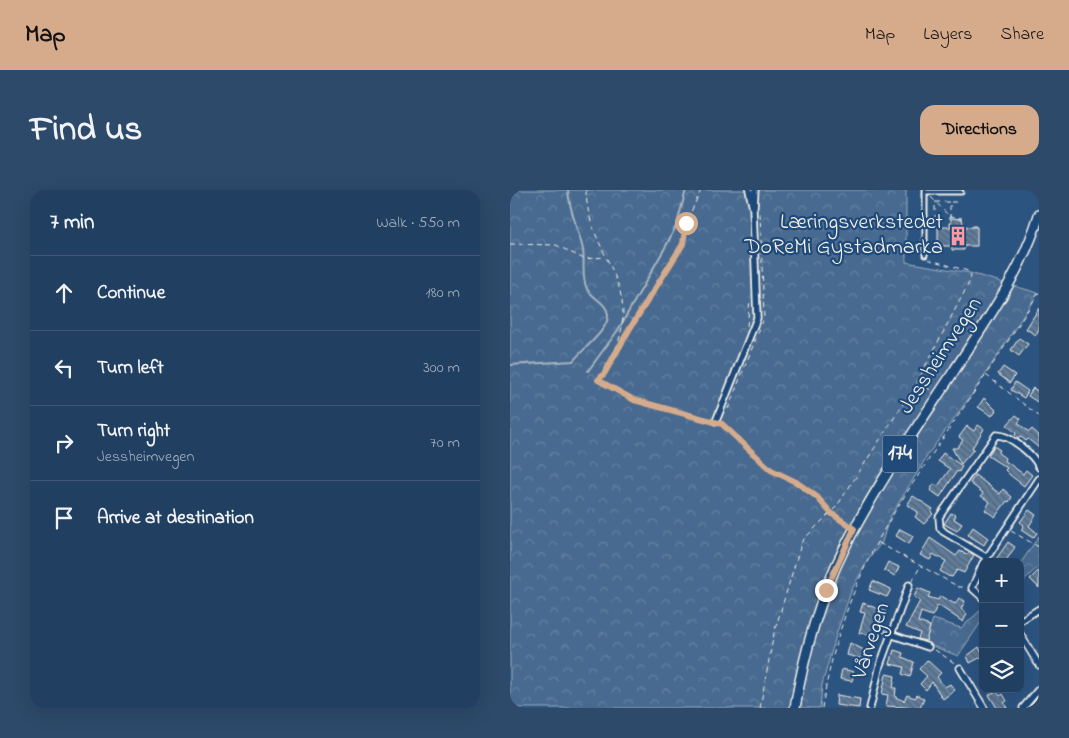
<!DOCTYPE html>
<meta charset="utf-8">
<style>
:root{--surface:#213f61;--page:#2d4a6a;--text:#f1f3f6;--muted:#a2afbd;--line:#3e5876;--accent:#d6ab8b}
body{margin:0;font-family:"Indie Flower",sans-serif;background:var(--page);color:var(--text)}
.controls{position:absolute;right:15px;bottom:15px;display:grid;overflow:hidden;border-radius:10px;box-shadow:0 5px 20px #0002}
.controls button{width:45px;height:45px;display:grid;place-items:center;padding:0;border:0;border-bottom:1px solid var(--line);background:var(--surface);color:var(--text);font:25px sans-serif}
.stop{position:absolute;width:15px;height:15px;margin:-11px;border:4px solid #d6ab8b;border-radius:50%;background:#fff}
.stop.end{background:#d6ab8b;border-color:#fff;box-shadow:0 1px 5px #0008}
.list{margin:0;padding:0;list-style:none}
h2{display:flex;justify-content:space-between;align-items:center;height:65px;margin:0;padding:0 20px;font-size:21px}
h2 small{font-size:16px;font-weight:400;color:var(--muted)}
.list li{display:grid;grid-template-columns:32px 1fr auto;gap:15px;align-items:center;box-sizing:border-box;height:75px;padding:0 20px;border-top:1px solid var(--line)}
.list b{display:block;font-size:19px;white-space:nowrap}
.list p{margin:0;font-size:16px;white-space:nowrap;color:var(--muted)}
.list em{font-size:16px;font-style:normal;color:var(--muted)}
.icon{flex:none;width:28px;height:28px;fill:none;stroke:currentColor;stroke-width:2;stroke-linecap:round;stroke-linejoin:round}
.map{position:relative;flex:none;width:529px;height:518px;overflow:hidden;border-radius:15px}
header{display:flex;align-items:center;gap:30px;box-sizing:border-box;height:70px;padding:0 25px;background:var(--accent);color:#111}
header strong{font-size:24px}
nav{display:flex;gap:28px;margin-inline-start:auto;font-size:18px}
.intro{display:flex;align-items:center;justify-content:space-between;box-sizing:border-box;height:120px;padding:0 30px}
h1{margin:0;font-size:35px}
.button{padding:12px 22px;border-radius:15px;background:var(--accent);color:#111;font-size:18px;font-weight:700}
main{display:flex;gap:30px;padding:0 30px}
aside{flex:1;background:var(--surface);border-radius:15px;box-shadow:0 5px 20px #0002}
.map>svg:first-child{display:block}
.forest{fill:url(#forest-crowns);stroke:#9eaebc}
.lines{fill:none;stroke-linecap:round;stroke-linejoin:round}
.stream{stroke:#a7b4c0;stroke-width:2}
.building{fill:url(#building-back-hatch);stroke:#f4f1e8}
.lane-casing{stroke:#f4f1e8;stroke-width:7}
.street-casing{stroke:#f4f1e8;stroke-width:9}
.primary-casing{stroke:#f4f1e8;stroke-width:12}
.path{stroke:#f4f1e8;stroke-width:1;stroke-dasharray:5 4;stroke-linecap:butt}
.lane{stroke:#1f4a7a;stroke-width:3}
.street{stroke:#1f4a7a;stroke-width:5.5}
.primary{stroke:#1f4a7a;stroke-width:9}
.route{stroke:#d6ab8b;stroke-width:6}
.labels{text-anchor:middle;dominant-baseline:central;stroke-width:4.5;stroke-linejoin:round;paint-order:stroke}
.shield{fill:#1f4a7a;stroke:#b4bfc7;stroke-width:1}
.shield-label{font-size:21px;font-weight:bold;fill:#f4f1e8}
.poi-label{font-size:22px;fill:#f4f1e8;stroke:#1f4a7a;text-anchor:end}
.street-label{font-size:22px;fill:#f4f1e8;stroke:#1f4a7a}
</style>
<header>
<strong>Map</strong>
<nav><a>Map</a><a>Layers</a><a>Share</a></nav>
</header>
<div class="intro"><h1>Find us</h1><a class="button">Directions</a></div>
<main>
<aside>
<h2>7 min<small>Walk · 550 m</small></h2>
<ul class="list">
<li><svg class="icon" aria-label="ahead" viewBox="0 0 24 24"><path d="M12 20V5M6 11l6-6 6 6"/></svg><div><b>Continue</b></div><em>180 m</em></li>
<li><svg class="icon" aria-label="left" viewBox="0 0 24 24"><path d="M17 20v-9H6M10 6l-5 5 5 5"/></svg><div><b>Turn left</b></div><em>300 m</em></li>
<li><svg class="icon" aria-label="right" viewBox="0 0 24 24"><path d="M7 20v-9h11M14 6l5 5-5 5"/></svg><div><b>Turn right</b><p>Jessheimvegen</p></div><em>70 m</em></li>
<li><svg class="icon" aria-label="arrive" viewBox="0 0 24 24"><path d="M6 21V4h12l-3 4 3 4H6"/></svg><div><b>Arrive at destination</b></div></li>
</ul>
</aside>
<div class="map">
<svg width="529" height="518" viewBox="0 0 529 518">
<defs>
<pattern id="forest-crowns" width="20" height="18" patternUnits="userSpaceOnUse" patternTransform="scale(1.25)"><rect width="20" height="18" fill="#496b90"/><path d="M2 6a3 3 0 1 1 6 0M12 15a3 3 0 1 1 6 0" fill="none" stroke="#6481a0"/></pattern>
<pattern id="building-back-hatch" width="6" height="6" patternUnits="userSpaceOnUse" patternTransform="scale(1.25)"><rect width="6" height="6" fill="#5e7b9a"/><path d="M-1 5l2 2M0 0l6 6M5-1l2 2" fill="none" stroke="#556474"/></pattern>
</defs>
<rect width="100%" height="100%" fill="#2c5481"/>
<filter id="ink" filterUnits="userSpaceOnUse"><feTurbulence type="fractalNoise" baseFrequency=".02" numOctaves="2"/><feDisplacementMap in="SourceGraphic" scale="10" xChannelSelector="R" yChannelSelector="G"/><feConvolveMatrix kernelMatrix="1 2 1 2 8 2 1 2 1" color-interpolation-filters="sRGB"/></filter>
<g filter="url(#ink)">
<!-- forest -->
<path class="forest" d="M0 0H396V72L460 83 528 103 465 200 419 263 379 329 372 352 358 370 342 399 327 442 312 495 310 518H0Z
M529 346V376L510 394V374Z
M473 418V429L448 466 415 453 423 429 451 438Z"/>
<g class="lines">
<!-- stream -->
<path class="stream" d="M0 175 63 171C73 159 98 140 98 126 98 113 82 108 77 99 71 87 75 72 73 60 69 40 59 21 58 0
M78 181 108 140 156 56 167 34 176 0"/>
</g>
<!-- building -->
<path class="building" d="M441 28 452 29 454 37H467V56H454V60H442V56H428V37H441Z
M529 118V139L526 145 516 139Z
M509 148 518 154 509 166 501 160Z
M493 177 505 185 500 193 488 184Z
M505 192 518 201 514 208 501 200Z
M523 198 529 202V213L518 206Z
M474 208 486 220 482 226 468 217Z
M506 225 511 229 508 233 519 242 522 239 529 245V258L518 249 516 251 510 246 508 248 505 245 506 243 497 235Z
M468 235 474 239 462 258 464 259 451 274 442 258H447L453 250 449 247 457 236 464 241Z
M484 256 490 260 488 263 495 268 494 270 513 284 516 280 522 285 514 296 500 285 495 280 497 278 478 266Z
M433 263 452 276 449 282 447 281 430 307 420 300 424 294 428 296 440 279 428 271Z
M465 285 490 304 493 299 502 307 499 312 497 311 485 327 475 320 480 312 471 306 473 303 460 293Z
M403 306 423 319 421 322 423 324 414 334 405 327 408 322 397 315Z
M519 320 526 325 519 336 527 343 523 348 511 340 514 335 510 332Z
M441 323 446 325 444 329 452 334 447 341 434 334Z
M463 337 478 348 474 355 458 345Z
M390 339 403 346 399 354 386 346Z
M420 348 446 366 450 361 457 365 459 362 464 365 454 383 447 380 442 387 438 386 430 381 436 371 423 364 420 370 410 365Z
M498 352 505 357 495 372H484Z
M378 372 389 377 385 386 374 380Z
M529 380V398L520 389Z
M363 391 381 399 377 407 359 400Z
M408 398 420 403 418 407 428 410 430 406 445 414 449 408 455 411 451 419 457 424 453 432 428 415 422 426 411 422 408 432 420 436 416 451 408 449 410 443 396 437 410 411 404 407Z
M353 413 376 422 372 434 377 436 375 443 367 440 365 445 349 443 355 423 350 422Z
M340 453 354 460 352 469 337 465Z
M469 457 473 466 460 473 457 466Z
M384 460 393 463 392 467 404 472 400 487 392 484 394 477 380 474Z
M417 470 431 483 427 487 435 497 440 494 445 500 433 509 422 492 416 500 410 494 417 486 409 479Z
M332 479 344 482 342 491 330 489Z
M376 484 385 486 383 498H386L385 507 394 511 397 505 405 508 407 505 414 509 410 518 376 516 378 505 372 504Z
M486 501 490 506 493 504 497 511 494 513 497 518H487L479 505Z
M327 505 350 509 349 518 326 515Z"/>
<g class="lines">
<defs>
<path id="lane" d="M415 0V65
M415 2H451"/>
<path id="street" d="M244 17 245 0
M206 231 247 128 243 19 239 0
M476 367 434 342 430 338 429 327 486 245C499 244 524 265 529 277
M474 372 529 289
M473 373 462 398 473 408
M510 431 529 419
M380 444 418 457
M510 444 529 475
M450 478 474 518
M360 518 370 475 399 395
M513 518 529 499"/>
<path id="primary" d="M285 518C294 463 309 409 334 359 365 297 406 239 444 181 476 131 512 82 529 25"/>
</defs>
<!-- lane casing -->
<use href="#lane" class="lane-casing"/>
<!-- street casing -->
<use href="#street" class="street-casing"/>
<!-- primary casing -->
<use href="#primary" class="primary-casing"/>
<!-- path -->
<path class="path" d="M76 0C77 66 137 93 102 168
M191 0 176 33 173 54 119 140 94 184 87 190C129 214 155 217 200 229
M421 7 439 26 452 28 455 36H469
M441 12H449
M421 35H425V12H440V36
M0 54 46 55 74 69 95 67
M237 136 240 110
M476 185 529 226
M407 194 421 200
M218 219 254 128 250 23
M213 234 261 279 287 292 337 334
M501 341 529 357
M369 353 449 397H456
M402 391 410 377
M425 460 446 474
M250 518 264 443 292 351 327 316 406 194 460 91 461 86 458 81 417 69
M312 518C320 470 333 425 353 381 372 338 399 299 425 260 460 208 496 156 529 102"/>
<!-- lane -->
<use href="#lane" class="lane"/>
<!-- street -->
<use href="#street" class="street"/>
<!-- primary -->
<use href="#primary" class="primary"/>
</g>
</g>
<g class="lines" filter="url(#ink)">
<!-- route -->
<path class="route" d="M176 33 173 54 119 140 94 184 88 190 124 210 212 234 261 280 286 292 307 307 321 323 344 339 316 400"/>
</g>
<!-- icons -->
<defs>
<symbol id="building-bare" viewBox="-9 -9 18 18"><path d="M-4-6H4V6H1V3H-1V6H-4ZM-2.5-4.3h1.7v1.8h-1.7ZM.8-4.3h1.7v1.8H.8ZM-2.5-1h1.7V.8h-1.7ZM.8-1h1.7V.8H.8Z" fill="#ff9aa2" stroke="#1f4a7a" stroke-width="2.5" paint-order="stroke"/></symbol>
</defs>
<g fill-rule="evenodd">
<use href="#building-bare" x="434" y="32" width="28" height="28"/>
</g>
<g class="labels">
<!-- shield labels -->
<rect class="shield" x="372.5" y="245.5" width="35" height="37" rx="4"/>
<g class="shield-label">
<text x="390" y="264">174</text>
</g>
<!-- poi labels -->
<g class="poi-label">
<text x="433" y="33">Læringsverkstedet<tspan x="433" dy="25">DoReMi Gystadmarka</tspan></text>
</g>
<!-- street labels -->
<g class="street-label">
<text transform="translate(431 166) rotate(-57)">Jessheimvegen</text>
<text transform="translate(362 451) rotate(-72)">Vårvegen</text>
</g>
</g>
</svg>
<div class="controls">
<button>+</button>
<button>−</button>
<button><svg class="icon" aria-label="layers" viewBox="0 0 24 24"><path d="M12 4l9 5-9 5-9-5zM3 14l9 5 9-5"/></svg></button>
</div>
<div class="stop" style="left:176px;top:33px"></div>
<div class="stop end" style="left:316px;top:400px"></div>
</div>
</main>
